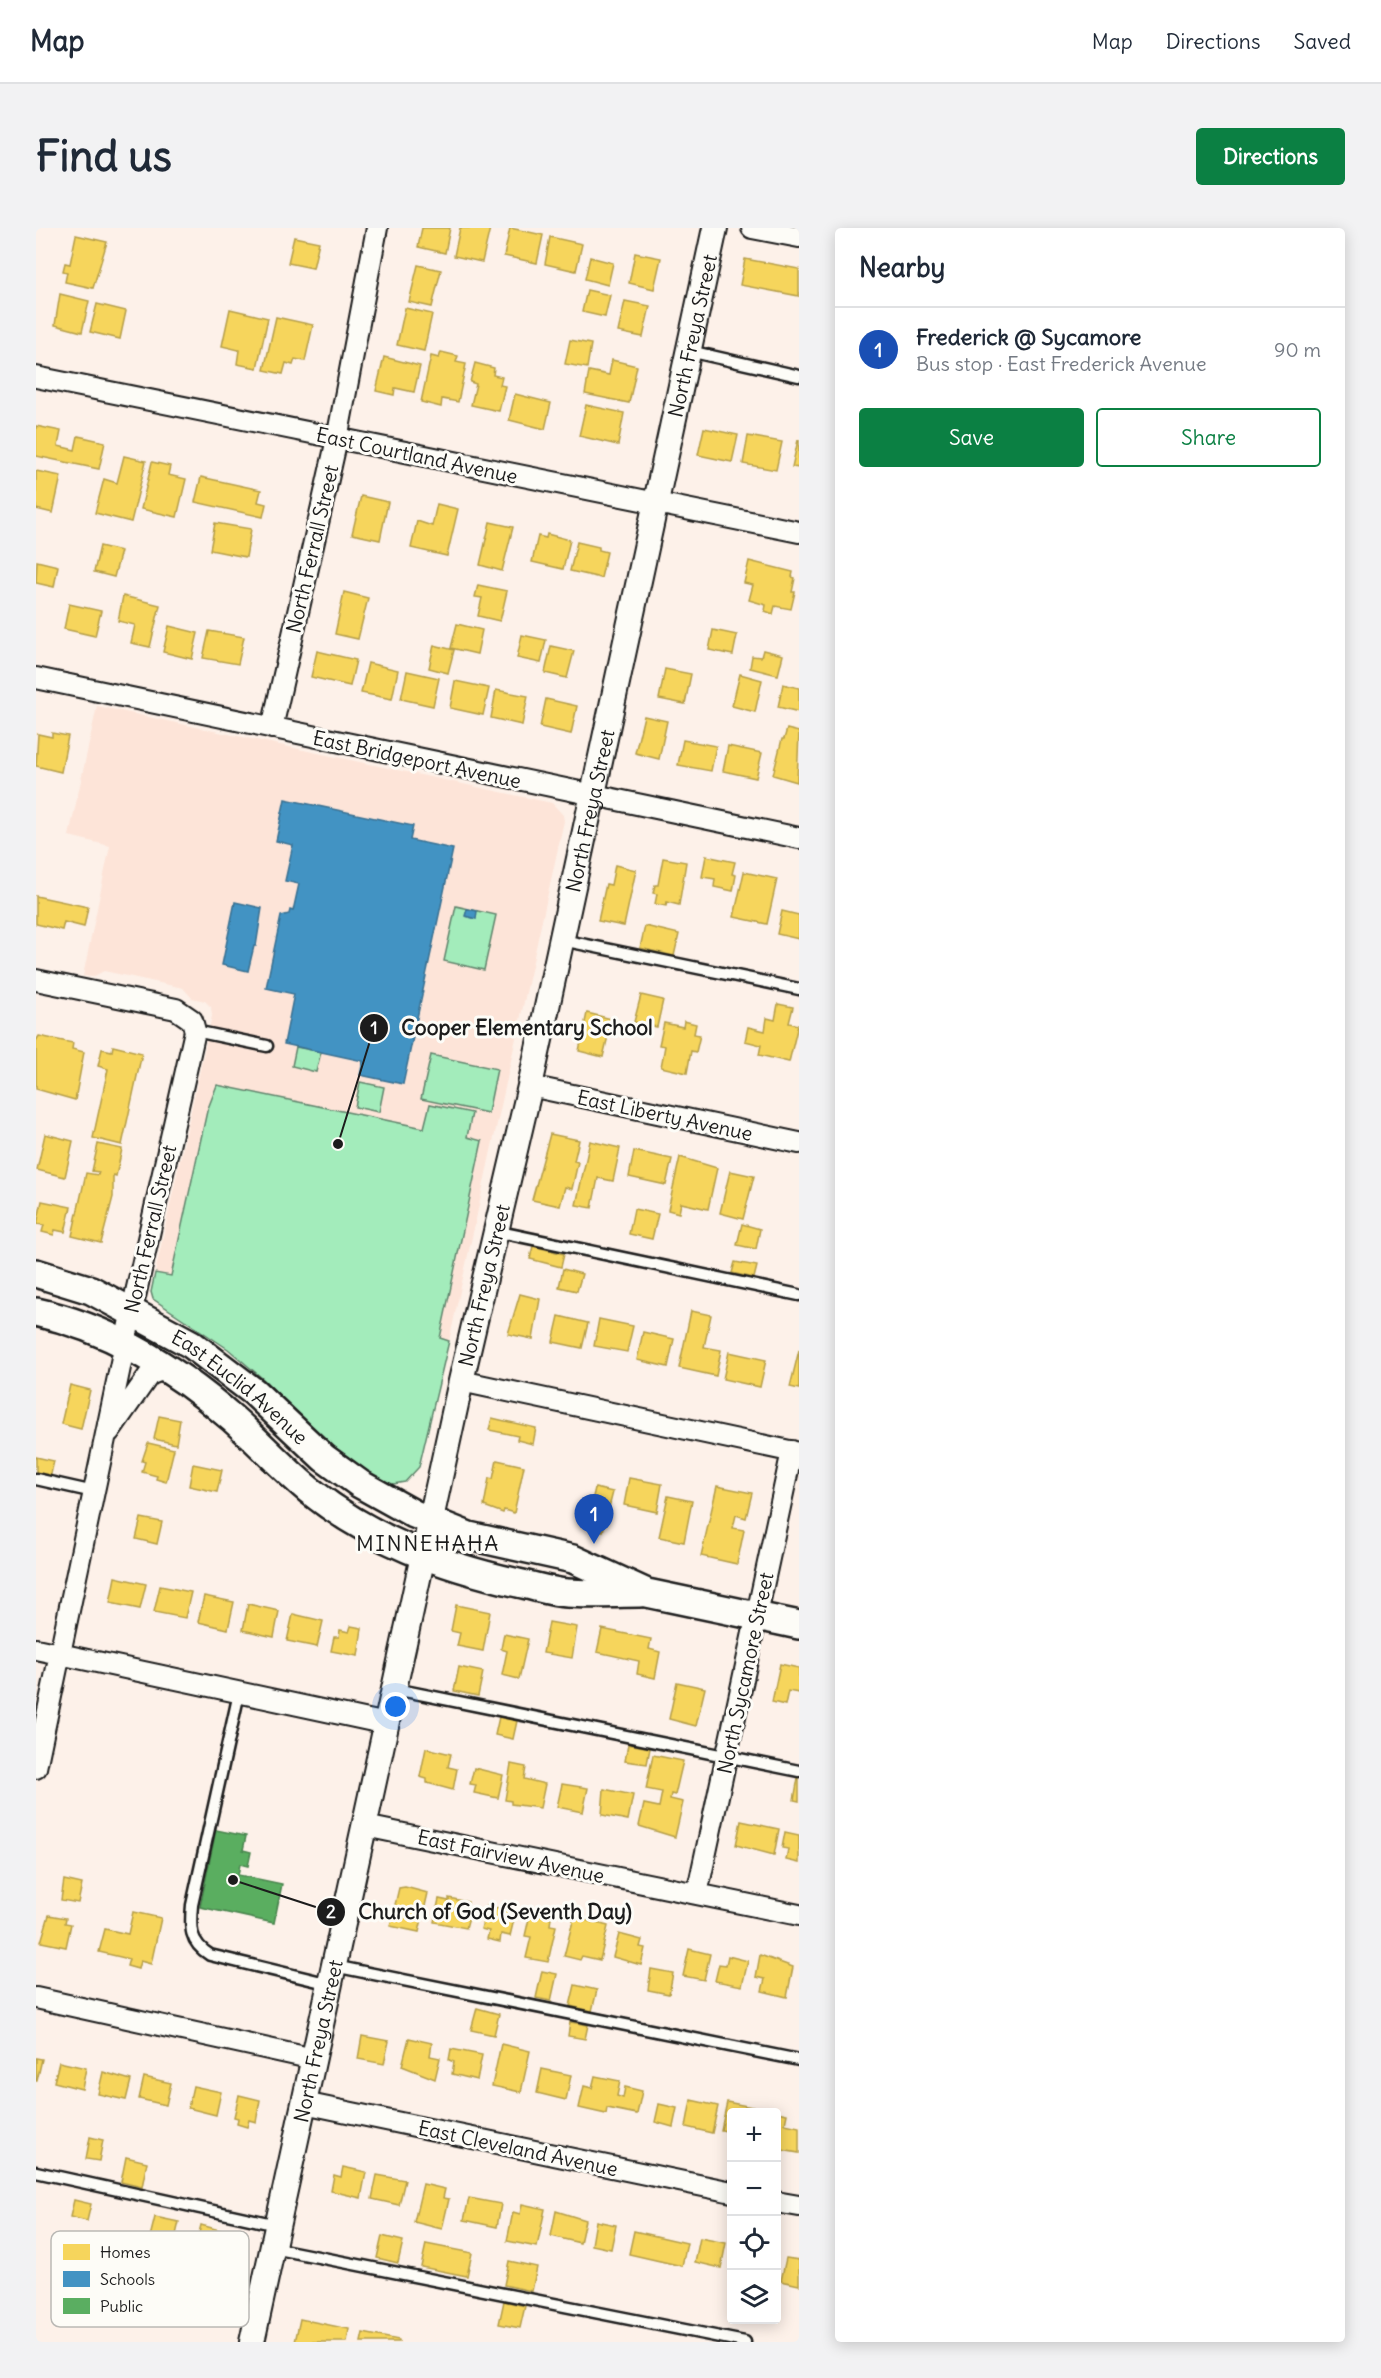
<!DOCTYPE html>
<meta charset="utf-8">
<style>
:root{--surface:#fff;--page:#f2f2f3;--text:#1f2937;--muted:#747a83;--line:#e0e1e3;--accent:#0b8043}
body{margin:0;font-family:Delius,sans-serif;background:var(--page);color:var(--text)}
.controls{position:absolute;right:18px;bottom:18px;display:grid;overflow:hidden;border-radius:6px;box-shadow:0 3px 15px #0003}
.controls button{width:54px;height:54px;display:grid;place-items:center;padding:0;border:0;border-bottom:2px solid var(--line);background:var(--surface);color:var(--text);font:30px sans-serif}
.you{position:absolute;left:360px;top:1479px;width:21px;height:21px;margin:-15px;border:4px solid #fff;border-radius:50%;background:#1a73e8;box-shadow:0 0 0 9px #1a73e833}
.badge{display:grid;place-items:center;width:39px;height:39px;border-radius:50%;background:var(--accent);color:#fff;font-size:20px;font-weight:700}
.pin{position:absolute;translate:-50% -50px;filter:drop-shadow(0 2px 3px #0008)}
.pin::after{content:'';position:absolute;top:32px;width:21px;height:18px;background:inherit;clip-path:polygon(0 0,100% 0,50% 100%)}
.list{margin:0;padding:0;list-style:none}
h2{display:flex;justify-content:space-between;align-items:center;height:78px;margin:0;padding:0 24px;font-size:26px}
h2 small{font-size:20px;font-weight:400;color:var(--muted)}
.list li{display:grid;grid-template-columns:39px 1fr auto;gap:18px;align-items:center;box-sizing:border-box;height:84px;padding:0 24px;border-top:2px solid var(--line)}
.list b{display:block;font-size:22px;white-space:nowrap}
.list p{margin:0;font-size:20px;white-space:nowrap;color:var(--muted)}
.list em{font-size:20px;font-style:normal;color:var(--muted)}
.actions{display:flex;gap:12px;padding:18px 24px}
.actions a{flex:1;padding:14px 0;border:2px solid var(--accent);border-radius:6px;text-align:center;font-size:21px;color:var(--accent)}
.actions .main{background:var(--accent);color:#fff}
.icon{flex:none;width:33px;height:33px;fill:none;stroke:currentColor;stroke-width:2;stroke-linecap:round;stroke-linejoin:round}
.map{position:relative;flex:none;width:763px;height:2114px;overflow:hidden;border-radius:6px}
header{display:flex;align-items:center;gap:36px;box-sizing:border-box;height:84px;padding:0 30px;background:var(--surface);border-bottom:2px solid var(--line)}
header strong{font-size:28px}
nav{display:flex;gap:33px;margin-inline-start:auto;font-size:21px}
.intro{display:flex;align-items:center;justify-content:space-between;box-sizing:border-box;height:144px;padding:0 36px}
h1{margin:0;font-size:42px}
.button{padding:15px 27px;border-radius:6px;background:var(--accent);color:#fff;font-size:21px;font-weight:700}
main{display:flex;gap:36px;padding:0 36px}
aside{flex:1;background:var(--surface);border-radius:6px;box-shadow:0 3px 15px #0003}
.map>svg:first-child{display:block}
.built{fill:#fde4d8}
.green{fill:#a3ecbb;stroke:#60846c;stroke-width:1.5}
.homes{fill:#f6d55c;stroke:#b59e49;stroke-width:1.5}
.schools{fill:#4393c3;stroke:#376f91;stroke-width:1.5}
.public{fill:#5aae61;stroke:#47824c;stroke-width:1.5}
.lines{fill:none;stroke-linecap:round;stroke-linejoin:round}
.service-casing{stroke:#1c1c1c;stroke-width:15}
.minor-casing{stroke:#1c1c1c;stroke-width:24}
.tertiary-casing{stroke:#1c1c1c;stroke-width:28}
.secondary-casing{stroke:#1c1c1c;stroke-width:32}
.service{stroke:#fdfcf7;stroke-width:10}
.minor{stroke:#fdfcf7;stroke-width:20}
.tertiary{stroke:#fdfcf7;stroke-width:24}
.secondary{stroke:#fdfcf7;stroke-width:27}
.labels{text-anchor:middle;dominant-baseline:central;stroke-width:6;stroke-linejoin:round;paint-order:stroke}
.street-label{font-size:20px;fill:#1c1c1c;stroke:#fdfcf7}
.quarter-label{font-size:22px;letter-spacing:1.5px;fill:#1c1c1c;stroke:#fdfcf7}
.key{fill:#fdfcf7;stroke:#bab9b5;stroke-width:1.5}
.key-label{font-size:16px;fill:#1c1c1c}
.leader{fill:none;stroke:#1c1c1c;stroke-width:2}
.callout-dot{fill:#1c1c1c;stroke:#fdfcf7;stroke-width:2}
.mark-label{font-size:18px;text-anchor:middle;font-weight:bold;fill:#fff}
.callout-label{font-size:21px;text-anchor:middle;font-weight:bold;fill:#1c1c1c;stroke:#fdfcf7;stroke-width:6;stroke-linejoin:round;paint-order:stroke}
</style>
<header>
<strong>Map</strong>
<nav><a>Map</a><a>Directions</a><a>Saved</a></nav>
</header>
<div class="intro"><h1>Find us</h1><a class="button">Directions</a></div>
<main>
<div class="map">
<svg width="763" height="2114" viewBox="0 0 763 2114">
<rect width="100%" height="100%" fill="#fdf1e9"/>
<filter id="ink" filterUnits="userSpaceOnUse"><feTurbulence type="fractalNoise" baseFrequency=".0167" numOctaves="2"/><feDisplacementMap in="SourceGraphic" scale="12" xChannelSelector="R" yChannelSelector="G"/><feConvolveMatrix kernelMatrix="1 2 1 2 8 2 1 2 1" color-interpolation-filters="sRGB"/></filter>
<g filter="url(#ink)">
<!-- built -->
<path class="built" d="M61 478 516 575 527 587 528 593 413 1113 119 1045 176 788 175 779 169 773 156 770 147 760 68 743 56 749 47 748 74 618 33 608Z"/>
<!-- green -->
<path class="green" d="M420 678 460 687 448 742 408 733Z
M260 819 285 824 280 844 256 838Z
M395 827 461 841 452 885 385 871Z
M324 854 348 859 343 884 319 879Z
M181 857 388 900 394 876 436 885 431 909 446 913 404 1110 413 1113 383 1239 369 1254 357 1256 344 1252 294 1217 226 1150 192 1121 117 1071 115 1064 119 1045 135 1048 171 883Z"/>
<!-- homes -->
<path class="homes" d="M386 0H414L409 25 382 19Z
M424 0H454L446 34 418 28Z
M474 0 507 7 501 35 468 28Z
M40 7 71 14 57 60 29 54 31 44 27 43 29 35 34 36Z
M258 9 283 14 277 40 252 35Z
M514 9 546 16 540 43 509 36Z
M599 25 625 30 618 61 593 55Z
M554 29 577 35 572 57 549 51Z
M709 31 763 41V68L704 57Z
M382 37 405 42 396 79 373 74Z
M551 62 574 67 569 89 546 84Z
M24 66 53 73 46 104 19 97Z
M589 73 614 78 607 109 582 104Z
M61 76 90 83 84 111 54 104Z
M369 80 396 86 388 123 361 117Z
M194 81 232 90 221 140 201 136 203 122 186 118Z
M240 89 277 97 269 133 259 131 257 137 250 135 247 146 228 142Z
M534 112 555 116 551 140 529 136Z
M405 124 422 128 420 134 430 136 422 174 406 171 405 179 385 174 395 128 403 130Z
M348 129 384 138 378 164 359 160 358 167 340 163Z
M576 132 601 138 593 175 549 166 553 143 573 147Z
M439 135 458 140 457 147 466 149 464 157 469 158 463 183 435 177 440 156 434 154Z
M479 166 515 175 509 201 473 192Z
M550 177 588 185 582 217 543 208Z
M0 198 25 203 22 218 39 222 42 208 69 214 63 241 0 228Z
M668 200 702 207 696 234 662 227Z
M712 208 746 214 740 242 707 236Z
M762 212H763V240L756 239Z
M88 228 110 233 95 294 59 285 68 251 81 255Z
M116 234 134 238 132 247 150 251 141 289 105 281Z
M0 243 25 248 17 285 0 281Z
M165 249 225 262 222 274 230 276 227 289 159 274Z
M325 268 352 274 344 312 316 306Z
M401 276 422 281 411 328 375 320 381 293 396 298Z
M454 294 477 299 466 343 444 337Z
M179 295 215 301 210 329 174 322Z
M511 306 534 312 527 341 496 334 502 308 510 310Z
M541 314 563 319V322L571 324 565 350 534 343Z
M64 318 85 323 78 349 58 344Z
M1 333 22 338 18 359 0 355Z
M713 333 757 344 756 349 759 350 756 364H759L755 381 739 378 737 386 729 383 730 377 713 372 717 357 708 355Z
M442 357 471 363 464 393 442 388 446 370 439 369Z
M308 364 332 370 322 411 299 406Z
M87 368 124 377 114 419 95 415 99 397 82 393Z
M33 376 65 383 59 408 28 401Z
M421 396 446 402 441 426 415 420Z
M133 398 162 405 156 431 127 424Z
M677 402 701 407 697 427 673 422Z
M173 403 208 409 202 436 167 430Z
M486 407 510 412 505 435 481 430Z
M398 417 418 422 412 445 393 440Z
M515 418 538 423 531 450 509 445Z
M727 422 747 427 742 447 714 440 716 428 725 429Z
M281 423 320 432 314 458 275 449Z
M332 435 362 442 356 471 325 465Z
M629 441 655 446 649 476 623 471Z
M371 443 403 450 397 478 365 471Z
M704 446 726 452 719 484 696 478Z
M419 453 453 460 447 487 414 480Z
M747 456 763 460V484L742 479Z
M460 462 492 468 486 497 455 490Z
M510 471 541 478 535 506 504 499Z
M608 488 631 493 623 531 599 525Z
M751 501 763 504 761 554 737 547 746 511H748Z
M16 505 32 508 25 544 0 538 2 506 16 509Z
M647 512 680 518 675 543 642 537Z
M692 518 726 525 720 550 687 543Z
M670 628 699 634 696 646 700 647 697 663 678 659 679 651 666 649Z
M627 630 650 634 643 677 631 674 630 678 619 676 621 666 617 665 619 657H622Z
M579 637 600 642 588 698 562 693 570 656 575 657Z
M708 644 741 651 731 696 698 689Z
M0 668 52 679 48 699 28 694 26 702 0 696Z
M746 683 763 687V711L741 706Z
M609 698 643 706 638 728 604 720Z
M605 767 627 772 621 799 598 794Z
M742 776 757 779 753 795 762 797 753 834 723 827 725 817 709 813 712 799 729 803 731 790 739 792Z
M551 785 576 791 567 829 543 823Z
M648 793 660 796 658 806 664 807 660 824 655 823 651 845 625 839 629 818 623 817 628 795 647 799Z
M3 808 37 815 36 821 48 824 39 872 0 861V813Z
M77 818 106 825 86 917 57 910 72 841 62 838 66 821 76 823Z
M9 906 37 913 29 949 1 942Z
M514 906 543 912 538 933 542 934 536 961 529 959 524 978 496 972Z
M554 913 584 920 577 953 562 950 556 980 540 977Z
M62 916 86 921 80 948 77 947V969L65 1015 36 1008 50 945 62 947 63 944 56 943Z
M598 923 636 931 630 957 593 949Z
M644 929 681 940 672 981 645 975 643 985 632 982Z
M694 943 718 948 707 991 684 985Z
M6 973 35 979 29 1004 19 1002 18 1007 6 1004 8 997 1 996Z
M598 981 622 986 616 1011 593 1006Z
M706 996 724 1001 720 1021 701 1017Z
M497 1018 528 1026 525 1039 494 1031Z
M699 1034 721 1038 718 1050 696 1045Z
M527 1041 546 1046 541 1063 523 1059Z
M484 1066 504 1071 497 1111 472 1106Z
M655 1083 675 1087 668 1119 685 1122 680 1148 643 1140Z
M523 1088 552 1095 546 1120 517 1114Z
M563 1091 597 1098 591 1124 558 1118Z
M607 1104 638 1111 632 1139 601 1132Z
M763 1122V1161L754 1159Z
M693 1124 730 1132 724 1159 687 1151Z
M34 1157 54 1162 45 1201 25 1196Z
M123 1188 144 1192 140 1216 118 1211Z
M456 1190 500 1200 497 1216 481 1212 482 1208 453 1202Z
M112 1215 138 1221 130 1254 120 1251 121 1248 106 1244 109 1234 106 1233Z
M0 1229 18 1233 14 1250 0 1247Z
M461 1232 488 1238 478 1285 468 1282 467 1285 448 1278 453 1250 457 1251Z
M157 1236 186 1242 181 1264 153 1258Z
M593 1250 626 1256 621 1284 588 1277Z
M681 1258 716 1265 710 1290 700 1287 697 1300 708 1302 701 1336 665 1328Z
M559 1260 577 1264 567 1303 550 1299Z
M632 1268 656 1273 648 1314 623 1309Z
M105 1290 126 1294 121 1316 100 1311Z
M79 1349 110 1356 104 1381 74 1375Z
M124 1358 155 1364 149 1390 118 1384Z
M168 1368 198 1374 192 1401 162 1394Z
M212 1376 243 1383 238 1409 207 1402Z
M420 1377 454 1384 447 1423 421 1418 424 1405 415 1403Z
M257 1386 287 1393 281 1419 251 1413Z
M513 1394 541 1399 536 1430 507 1425Z
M315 1398 326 1400 322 1428 295 1423 298 1409H303L304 1402 313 1404Z
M566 1401 615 1411 613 1421 624 1424 619 1450 601 1446 603 1433 561 1424Z
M468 1406 492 1411 483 1451 466 1447 471 1423 465 1421Z
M744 1436 763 1440V1465L752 1463 749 1477 736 1474Z
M423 1439 447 1444 442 1468 418 1463Z
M641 1454 669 1460 660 1498 633 1491Z
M463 1489 481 1493 477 1511 459 1507Z
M592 1516 614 1520 611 1536 589 1533Z
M390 1520 415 1526 412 1539 421 1541 417 1562 391 1555V1551L384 1549Z
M617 1527 647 1533 639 1567 635 1566 634 1571 647 1574 639 1609 603 1598 608 1576 623 1579 626 1564 610 1561Z
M475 1536 490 1539 488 1551 509 1556 504 1580 475 1576V1573L469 1572Z
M438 1540 467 1547 462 1570 438 1565 440 1557 434 1556Z
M762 1550H763V1573L758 1572Z
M526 1556 552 1560 547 1584 521 1579Z
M568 1561 597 1567 592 1592 566 1587Z
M705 1593 743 1601 738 1627 700 1617Z
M749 1604 763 1607V1635L750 1632 752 1621 746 1620Z
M28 1652 46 1656 42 1675 25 1672Z
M369 1659 392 1665 383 1704 354 1698 363 1660Z
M413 1670 432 1674 430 1684 434 1685 430 1700 398 1694 403 1671 413 1673Z
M451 1678 480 1683 474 1708 465 1706 464 1714 451 1711 453 1703 445 1701Z
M97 1684 125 1690 115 1736 104 1733 102 1741 91 1738 93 1731 63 1724 69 1701 92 1706Z
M494 1686 515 1690 514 1697 520 1698 512 1734 490 1730 495 1709 489 1708Z
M13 1687 30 1690 29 1695 35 1696 30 1719 5 1714Z
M538 1689 572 1698 564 1732 546 1728 544 1732 528 1728Z
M583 1706 606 1712 604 1719 609 1720 605 1737 577 1729Z
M653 1721 674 1726 668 1752 647 1748Z
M724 1727 757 1739 751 1769 726 1763 729 1751 720 1749Z
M692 1728 712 1733 706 1758 679 1753 683 1736 690 1737Z
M615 1741 637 1745 633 1766 612 1762Z
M506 1743 521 1746 515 1773 500 1770Z
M539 1757 561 1762 556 1783 534 1778Z
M441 1780 463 1786 458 1807 435 1802Z
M534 1794 552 1797 549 1811 532 1808Z
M326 1808 353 1813 348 1836 322 1831Z
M373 1810 396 1815 394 1828 404 1830 399 1851 366 1838Z
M465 1816 494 1823 485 1864 456 1858Z
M415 1821 446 1827 441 1852 416 1846 418 1834 413 1832Z
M0 1830 6 1831 1 1853H0Z
M23 1834 50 1840 46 1861 18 1854Z
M506 1841 535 1847 530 1872 501 1865Z
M67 1844 95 1852 90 1872 62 1866Z
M559 1848 584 1853 581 1868 587 1870 589 1859 606 1863 601 1886 571 1880 570 1886 543 1880 548 1858 556 1860Z
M108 1849 135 1855 130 1877 103 1871Z
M157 1858 185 1864 180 1887 152 1880Z
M203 1867 224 1872 220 1894 213 1892 211 1899 201 1896 202 1890 198 1889Z
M655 1872 682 1878 676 1905 650 1899Z
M691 1874 726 1881 725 1884H696V1904L685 1902Z
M623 1876 641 1880 637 1899 619 1894Z
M737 1883 751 1886 749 1896 763 1899V1925L740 1921V1884Z
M54 1909 67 1912 63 1933 50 1931Z
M90 1929 111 1934 106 1959 85 1954Z
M307 1939 330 1944 325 1970 295 1963 298 1947 305 1949Z
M341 1947 369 1952 363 1977 336 1971Z
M387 1956 409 1961 407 1970 413 1971 406 2001 378 1994Z
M433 1970 465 1976 461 1999 428 1992Z
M38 1972 55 1976 51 1993 34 1989Z
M486 1976 509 1981 501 2019 471 2013 477 1984 484 1986Z
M520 1983 549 1992 544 2015 515 2008Z
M119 1989 143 1994 137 2019 113 2013Z
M560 1993 580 1997 575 2021 556 2017Z
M165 1997 187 2003 180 2035 157 2029Z
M598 2003 651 2015 646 2038 593 2026Z
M346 2008 367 2013 362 2035 341 2030Z
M664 2010 690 2015 685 2040 659 2034Z
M390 2016 436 2025 431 2048 385 2039Z
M750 2030 763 2032V2057L745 2053Z
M473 2033 501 2039 496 2063 468 2057Z
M468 2073 489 2078 484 2100 463 2096Z
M264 2091 313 2101 311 2114H259Z
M327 2105 363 2112V2114H325Z"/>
<!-- schools -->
<path class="schools" d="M249 571 377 598 374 612 417 621 367 856 324 847 327 833 248 816 258 766 230 760 245 688 253 686 254 682 257 683 263 656 249 653 257 617 240 613Z
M199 674 226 680 220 718H218L212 743 186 737Z
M431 681 441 683 440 691 429 688Z"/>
<!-- public -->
<path class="public" d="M180 1602 210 1608 207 1622 215 1624 212 1638 204 1636 202 1647 246 1656 238 1695 164 1679Z"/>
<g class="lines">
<defs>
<path id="service" d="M653 123 763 148
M526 712 763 761
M159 803 231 818
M459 1003 763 1067
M0 1251 58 1264
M359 1461 763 1543
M203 1465 156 1677C154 1699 153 1714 174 1727L294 1756
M298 1738 763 1832
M0 1944 241 1997
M237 2020 709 2114"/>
<path id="minor" d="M716 0 763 9
M0 149 763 304
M0 450 763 610
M236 500 301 211 341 0
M0 752 140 781 156 792 159 803 96 1082 0 1540
M494 858 763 915
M425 1153 763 1225
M73 1204 113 1147 123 1143 137 1144
M0 1421 351 1496
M329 1598 763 1687
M661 1666 756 1223
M0 1770 278 1831
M268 1875 696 1964
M740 1974 763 1978"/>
<g id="tertiary">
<path id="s1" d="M216 2114 425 1153 494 858 679 0"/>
</g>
<g id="secondary">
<path id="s2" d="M0 1045 55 1062 155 1116 218 1164 288 1230 324 1256 378 1286 433 1308 537 1331 611 1365 763 1397"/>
<path d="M0 1084C74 1100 140 1141 197 1191 223 1214 246 1240 273 1262 335 1312 406 1338 482 1355 498 1358 515 1364 531 1365 555 1367 580 1365 604 1365"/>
</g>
</defs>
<!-- service casing -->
<use href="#service" class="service-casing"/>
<!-- minor casing -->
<use href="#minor" class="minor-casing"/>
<!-- tertiary casing -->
<use href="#tertiary" class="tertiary-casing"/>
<!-- secondary casing -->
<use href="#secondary" class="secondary-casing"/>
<!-- service -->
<use href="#service" class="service"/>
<!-- minor -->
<use href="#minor" class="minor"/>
<!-- tertiary -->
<use href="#tertiary" class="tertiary"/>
<!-- secondary -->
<use href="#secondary" class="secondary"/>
</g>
</g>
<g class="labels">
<!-- street labels -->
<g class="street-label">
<text stroke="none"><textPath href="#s1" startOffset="2054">North Freya Street</textPath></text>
<text transform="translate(381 227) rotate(12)">East Courtland Avenue</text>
<text transform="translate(276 321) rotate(-77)">North Ferrall Street</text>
<text transform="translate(381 531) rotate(12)">East Bridgeport Avenue</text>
<text stroke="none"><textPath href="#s1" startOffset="1568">North Freya Street</textPath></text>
<text transform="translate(629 887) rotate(12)">East Liberty Avenue</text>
<text transform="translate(114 1001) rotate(-77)">North Ferrall Street</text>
<text stroke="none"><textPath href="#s1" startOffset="1082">North Freya Street</textPath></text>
<text stroke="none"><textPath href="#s2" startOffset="236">East Euclid Avenue</textPath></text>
<text transform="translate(709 1445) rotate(-78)">North Sycamore Street</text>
<text transform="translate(475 1628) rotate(12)">East Fairview Avenue</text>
<text stroke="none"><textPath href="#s1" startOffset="308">North Freya Street</textPath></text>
<text transform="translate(482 1920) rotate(12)">East Cleveland Avenue</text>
</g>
<!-- quarter labels -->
<g class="quarter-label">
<text x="392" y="1315">MINNEHAHA</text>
</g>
</g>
<!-- legend -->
<rect x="15" y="2003" width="198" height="96" rx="9" class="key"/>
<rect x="27" y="2016" width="27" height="16" fill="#f6d55c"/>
<rect x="27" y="2043" width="27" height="16" fill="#4393c3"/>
<rect x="27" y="2070" width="27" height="16" fill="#5aae61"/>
<g class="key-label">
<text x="64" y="2030">Homes</text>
<text x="64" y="2057">Schools</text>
<text x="64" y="2084">Public</text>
</g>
<!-- callouts -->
<path class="leader" d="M302 916L338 800M197 1652L295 1684"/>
<g class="callout-dot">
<circle cx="302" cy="916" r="6"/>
<circle cx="197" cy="1652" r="6"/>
<circle cx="338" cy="800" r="15"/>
<circle cx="295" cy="1684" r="15"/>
</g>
<g class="mark-label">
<text x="338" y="806">1</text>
<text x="295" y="1690">2</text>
</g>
<g class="callout-label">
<text x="491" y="807">Cooper Elementary School</text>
<text x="459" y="1691">Church of God (Seventh Day)</text>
</g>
</svg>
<div class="controls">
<button>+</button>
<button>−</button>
<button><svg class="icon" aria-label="locate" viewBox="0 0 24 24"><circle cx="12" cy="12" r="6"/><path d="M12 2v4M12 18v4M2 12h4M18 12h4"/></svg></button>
<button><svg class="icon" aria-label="layers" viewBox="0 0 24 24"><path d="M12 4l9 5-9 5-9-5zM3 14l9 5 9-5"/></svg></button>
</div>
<div class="you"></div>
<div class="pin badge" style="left:558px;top:1316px;background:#1a4fb4">1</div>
</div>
<aside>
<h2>Nearby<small></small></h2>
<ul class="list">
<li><span class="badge" style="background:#1a4fb4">1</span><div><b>Frederick @ Sycamore</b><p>Bus stop · East Frederick Avenue</p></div><em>90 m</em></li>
</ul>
<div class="actions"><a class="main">Save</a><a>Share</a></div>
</aside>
</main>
